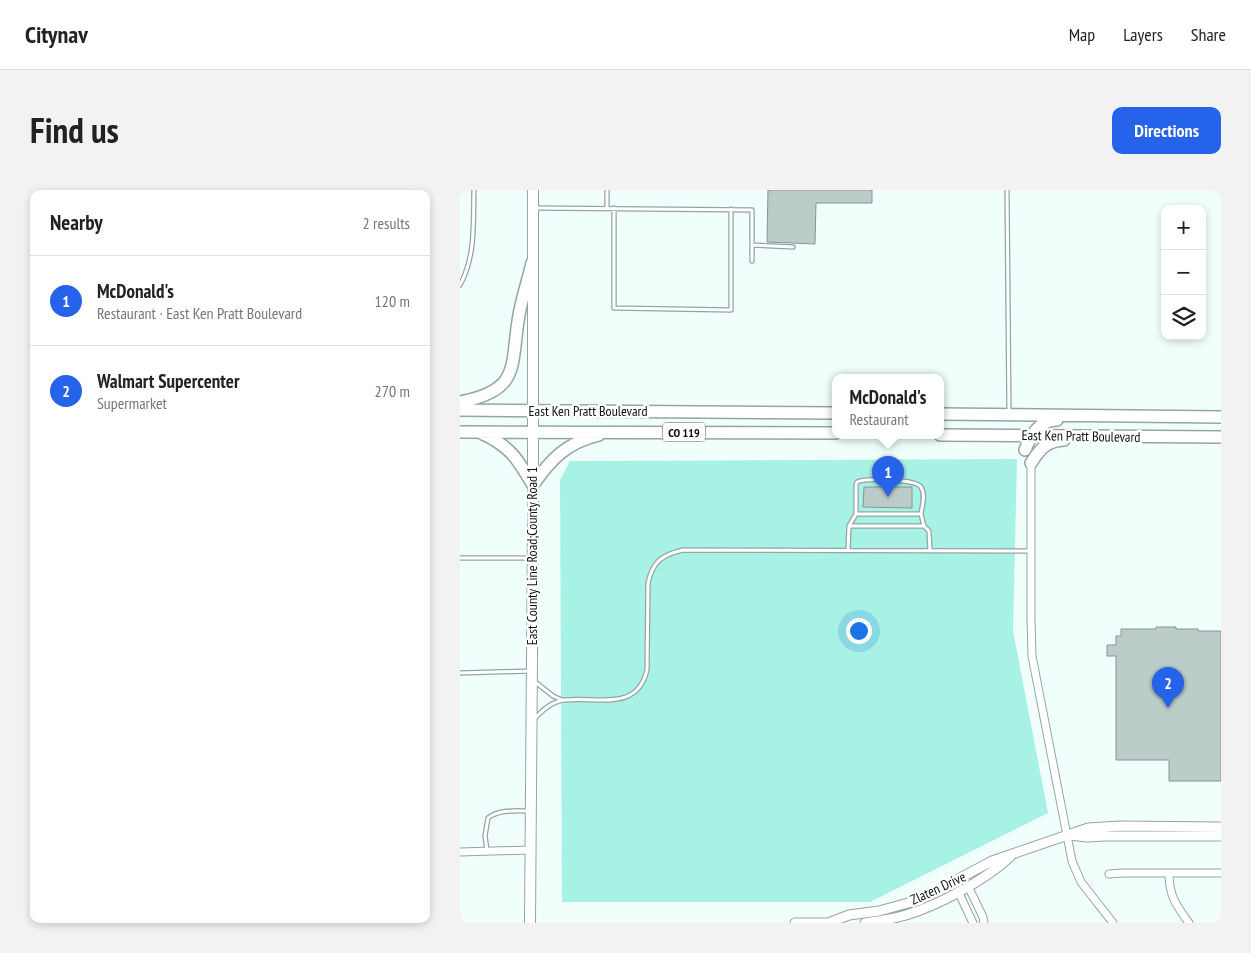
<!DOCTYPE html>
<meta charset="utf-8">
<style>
:root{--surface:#fff;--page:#f2f2f2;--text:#222;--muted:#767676;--line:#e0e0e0;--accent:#2563eb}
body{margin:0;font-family:"PT Sans Narrow",sans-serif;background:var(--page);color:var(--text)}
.controls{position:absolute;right:15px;top:15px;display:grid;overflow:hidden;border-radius:10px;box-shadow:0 2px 8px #0003}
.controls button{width:45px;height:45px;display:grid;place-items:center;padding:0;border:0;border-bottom:1px solid var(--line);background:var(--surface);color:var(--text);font:25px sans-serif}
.you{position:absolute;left:398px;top:440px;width:18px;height:18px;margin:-12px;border:4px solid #fff;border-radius:50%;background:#1a73e8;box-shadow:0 0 0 8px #1a73e833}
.badge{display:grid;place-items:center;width:32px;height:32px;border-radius:50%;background:var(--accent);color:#fff;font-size:16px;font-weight:700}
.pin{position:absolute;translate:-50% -41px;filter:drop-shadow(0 1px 2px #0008)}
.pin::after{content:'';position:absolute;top:26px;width:18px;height:15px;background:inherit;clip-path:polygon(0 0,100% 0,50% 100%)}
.popup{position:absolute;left:372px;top:184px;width:112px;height:65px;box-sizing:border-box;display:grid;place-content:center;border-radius:10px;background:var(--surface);filter:drop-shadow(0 1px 4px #0005);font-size:16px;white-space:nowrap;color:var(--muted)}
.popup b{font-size:19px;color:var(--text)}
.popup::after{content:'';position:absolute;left:50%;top:100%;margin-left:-10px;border:10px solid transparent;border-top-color:var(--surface)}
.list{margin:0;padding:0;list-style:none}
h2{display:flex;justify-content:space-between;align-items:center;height:65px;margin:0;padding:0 20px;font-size:21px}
h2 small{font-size:16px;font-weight:400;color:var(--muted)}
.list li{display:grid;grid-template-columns:32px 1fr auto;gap:15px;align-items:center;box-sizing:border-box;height:90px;padding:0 20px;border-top:1px solid var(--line)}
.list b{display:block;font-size:19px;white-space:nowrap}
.list p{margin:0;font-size:16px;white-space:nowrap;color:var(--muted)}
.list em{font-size:16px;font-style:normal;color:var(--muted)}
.icon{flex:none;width:28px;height:28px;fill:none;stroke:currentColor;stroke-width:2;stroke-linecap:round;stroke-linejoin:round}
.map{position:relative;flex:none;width:761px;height:733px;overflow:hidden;border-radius:10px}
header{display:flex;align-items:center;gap:30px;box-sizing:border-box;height:70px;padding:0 25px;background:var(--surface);border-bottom:1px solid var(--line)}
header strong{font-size:24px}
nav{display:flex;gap:28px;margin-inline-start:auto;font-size:18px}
.intro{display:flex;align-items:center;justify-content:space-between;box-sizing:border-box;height:120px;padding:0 30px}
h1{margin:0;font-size:35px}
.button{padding:12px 22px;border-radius:10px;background:var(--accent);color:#fff;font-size:18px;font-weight:700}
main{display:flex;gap:30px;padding:0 30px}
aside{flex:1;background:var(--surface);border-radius:10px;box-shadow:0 2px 8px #0003}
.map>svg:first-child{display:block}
.green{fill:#a7f2e4}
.building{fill:#bbccc9;stroke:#849591}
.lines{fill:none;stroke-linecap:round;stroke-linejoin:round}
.service-casing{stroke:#94a5a2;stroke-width:5.5}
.minor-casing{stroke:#94a5a2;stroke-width:9}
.tertiary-casing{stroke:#94a5a2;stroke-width:11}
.secondary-casing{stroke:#94a5a2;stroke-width:12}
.trunk-casing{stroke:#94a5a2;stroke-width:14}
.service{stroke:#fff;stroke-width:3}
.minor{stroke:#fff;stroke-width:7}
.tertiary{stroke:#fff;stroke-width:9}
.secondary{stroke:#fff;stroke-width:10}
.trunk{stroke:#fff;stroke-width:11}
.labels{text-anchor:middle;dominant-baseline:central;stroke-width:5;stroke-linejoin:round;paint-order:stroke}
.shield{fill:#fff;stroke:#555958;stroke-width:1}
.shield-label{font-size:12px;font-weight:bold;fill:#0c1211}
.street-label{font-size:14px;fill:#0c1211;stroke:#fff}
</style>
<header>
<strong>Citynav</strong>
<nav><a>Map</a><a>Layers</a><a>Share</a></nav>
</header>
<div class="intro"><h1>Find us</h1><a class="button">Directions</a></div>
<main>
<aside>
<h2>Nearby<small>2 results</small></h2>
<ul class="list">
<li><span class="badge">1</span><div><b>McDonald's</b><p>Restaurant · East Ken Pratt Boulevard</p></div><em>120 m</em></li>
<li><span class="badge">2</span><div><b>Walmart Supercenter</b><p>Supermarket</p></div><em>270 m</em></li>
</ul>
</aside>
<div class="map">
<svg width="761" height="733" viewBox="0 0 761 733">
<rect width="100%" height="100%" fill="#f0fffc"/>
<!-- green -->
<path class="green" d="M557 269 553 441 588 623 410 712H102L100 290 110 271Z"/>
<!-- building -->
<path class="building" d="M308 0H412V13H356L355 54 307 52Z
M404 297H452V318L403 317Z
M696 437H716V439H738V441H761V591H709V570H656V466H647V455H656V446H661V439H696Z"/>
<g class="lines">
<defs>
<path id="service" d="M547 0 549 222
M76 18 292 20V71
M147 18V0
M154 18V118L271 120V19
M292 55 333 57
M0 95C16 66 13 32 14 0
M396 324V295L397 292C406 288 456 289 461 297 466 305 462 316 461 324
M389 336H464
M388 360 389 336 396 324H461L464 336 469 341 470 361
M0 368H72
M0 483 71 481
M74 491 93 506 102 510
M75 528C83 520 91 512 104 510 136 506 177 523 187 480L188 393C193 371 202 365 223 360L570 361
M27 660 25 646 28 628C39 619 56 621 70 621"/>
<path id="minor" d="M571 273V430L572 466 612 671 621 692 653 733
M0 662 70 660
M709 683C709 706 716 715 729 733
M649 684 663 683H761
M508 696 523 727 524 733
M498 701 513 733"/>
<path id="tertiary" d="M610 645 627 647 644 646H761
M371 732 389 725 419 721 459 710 532 671 628 638 660 636 761 637
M335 733H377
M405 733C418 731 433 729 446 725 479 715 525 690 550 667"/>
<path id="secondary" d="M70 733 73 335V0"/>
<path id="trunk" d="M0 212C62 200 50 176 59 125 62 108 68 90 72 73
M0 220 376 223
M480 224 761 227
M0 242 376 243
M21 243C50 256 57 268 73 295 91 269 106 253 139 245
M480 245 761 247
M565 260C571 245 579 230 597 230
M571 273C580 259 586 251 604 250"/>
</defs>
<!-- service casing -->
<use href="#service" class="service-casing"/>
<!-- minor casing -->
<use href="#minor" class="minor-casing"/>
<!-- tertiary casing -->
<use href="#tertiary" class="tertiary-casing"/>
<!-- secondary casing -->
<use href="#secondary" class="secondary-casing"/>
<!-- trunk casing -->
<use href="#trunk" class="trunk-casing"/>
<!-- service -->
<use href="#service" class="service"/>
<!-- minor -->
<use href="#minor" class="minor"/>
<!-- tertiary -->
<use href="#tertiary" class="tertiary"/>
<!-- secondary -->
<use href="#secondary" class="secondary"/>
<!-- trunk -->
<use href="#trunk" class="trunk"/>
</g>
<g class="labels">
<!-- shield labels -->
<rect class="shield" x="203" y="232.5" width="42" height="19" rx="4"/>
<g class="shield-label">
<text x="224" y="242">CO 119</text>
</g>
<!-- street labels -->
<g class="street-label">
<text x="128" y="221">East Ken Pratt Boulevard</text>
<text transform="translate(621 246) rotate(1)">East Ken Pratt Boulevard</text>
<text transform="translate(72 366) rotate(-90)">East County Line Road;County Road 1</text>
<text transform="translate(478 698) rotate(-25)">Zlaten Drive</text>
</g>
</g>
</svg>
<div class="controls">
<button>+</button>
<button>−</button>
<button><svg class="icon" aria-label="layers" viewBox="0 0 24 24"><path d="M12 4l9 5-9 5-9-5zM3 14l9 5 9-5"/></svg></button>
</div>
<div class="you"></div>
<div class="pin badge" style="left:428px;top:307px">1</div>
<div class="popup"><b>McDonald's</b>Restaurant</div>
<div class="pin badge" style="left:708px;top:518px">2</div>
</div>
</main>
